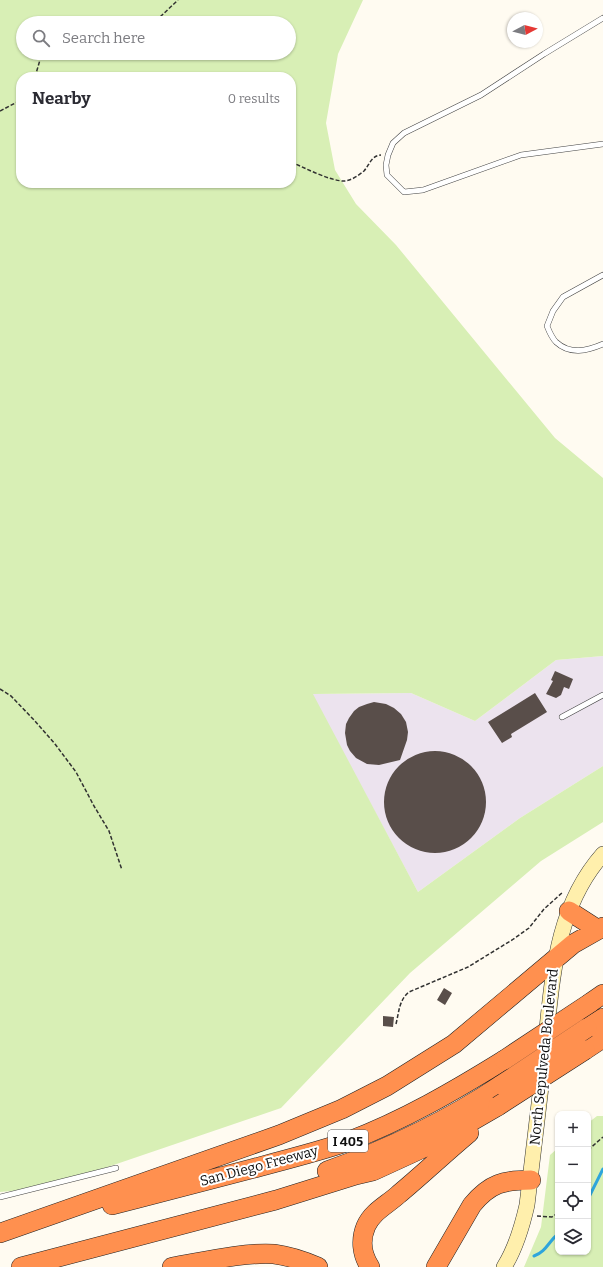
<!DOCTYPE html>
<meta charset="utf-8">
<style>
:root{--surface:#fff;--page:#f2f2f3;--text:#2b2b33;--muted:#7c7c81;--line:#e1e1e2}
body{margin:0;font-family:Bitter,serif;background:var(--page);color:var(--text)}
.controls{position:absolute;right:12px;bottom:12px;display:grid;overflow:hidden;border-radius:8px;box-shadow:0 1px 3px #0004}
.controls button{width:36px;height:36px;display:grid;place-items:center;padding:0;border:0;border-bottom:1px solid var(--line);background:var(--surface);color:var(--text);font:20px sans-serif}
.compass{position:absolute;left:507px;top:12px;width:36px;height:36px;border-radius:50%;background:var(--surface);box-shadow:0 1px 3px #0004;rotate:83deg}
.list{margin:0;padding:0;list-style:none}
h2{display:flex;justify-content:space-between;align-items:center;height:52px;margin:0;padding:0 16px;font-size:17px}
h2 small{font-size:13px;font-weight:400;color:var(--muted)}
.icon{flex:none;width:22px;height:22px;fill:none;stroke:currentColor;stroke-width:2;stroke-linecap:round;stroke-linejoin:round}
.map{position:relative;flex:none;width:603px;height:1267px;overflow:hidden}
.search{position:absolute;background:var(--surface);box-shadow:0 1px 3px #0004;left:16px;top:16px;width:280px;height:44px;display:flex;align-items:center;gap:10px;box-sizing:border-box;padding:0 14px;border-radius:22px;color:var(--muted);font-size:15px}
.panel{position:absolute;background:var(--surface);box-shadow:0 1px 3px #0004;left:16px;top:72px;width:280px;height:116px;border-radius:16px}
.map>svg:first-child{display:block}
.industrial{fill:#ece3ee}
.green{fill:#d8efb5;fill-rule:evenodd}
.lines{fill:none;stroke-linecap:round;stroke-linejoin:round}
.stream{stroke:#2ea5dc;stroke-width:3}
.building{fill:#594e4a}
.lane-casing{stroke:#424242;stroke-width:6}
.secondary-casing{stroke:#313131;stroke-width:16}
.highway-casing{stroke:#202020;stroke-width:20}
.path{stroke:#313131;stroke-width:1.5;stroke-dasharray:4 2;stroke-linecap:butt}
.lane{stroke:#fff;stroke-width:5}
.secondary{stroke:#ffefac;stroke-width:15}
.highway{stroke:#ff904f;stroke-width:19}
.highway-bridge-casing{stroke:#202020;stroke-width:20;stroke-linecap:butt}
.highway-bridge{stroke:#ff904f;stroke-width:19}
.labels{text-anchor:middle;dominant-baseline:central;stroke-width:4;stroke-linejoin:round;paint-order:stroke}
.shield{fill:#fff;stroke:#575757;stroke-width:1}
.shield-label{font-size:13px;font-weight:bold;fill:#0f0f0f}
.street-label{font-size:14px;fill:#0f0f0f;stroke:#fff}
</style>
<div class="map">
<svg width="603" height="1267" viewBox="0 0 603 1267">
<rect width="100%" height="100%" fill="#fffbf1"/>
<!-- industrial -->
<path class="industrial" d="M603 656V766L520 818 418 892 312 694 411 693 475 721 556 660Z"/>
<!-- green -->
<path class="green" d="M0 0H363L338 54 326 123 335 170 356 204 396 245 555 438 603 478V656L556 660 475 721 411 693 313 694 418 892 520 818 603 766V822L541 861 410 973 281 1108 46 1188 0 1192ZM23 23H289V53H23ZM21 77H291V183H21Z
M597 1116H603V1267H524L541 1227 550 1155 558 1148V1252H588V1123Z"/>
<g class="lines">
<!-- stream -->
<path class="stream" d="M588 1199 603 1169
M534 1256C546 1252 549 1241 558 1234"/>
</g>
<!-- building -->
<path class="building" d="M555 671 573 679 569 689 564 687 561 695 556 698 546 694 553 681 551 680Z
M535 693 547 712 511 734 512 737 502 743 488 722Z
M374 702 386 704 394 708 401 714 406 722 408 732 407 740 400 760 379 765 367 764 356 758 350 751 347 745 345 733 346 724 349 718 354 711 359 707 367 704Z
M384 802a51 51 0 1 1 102 0a51 51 0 1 1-102 0Z
M444 988 452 993 445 1005 437 1000Z
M383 1016 394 1017 393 1027 383 1026Z"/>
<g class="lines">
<defs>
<path id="lane" d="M603 18 544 54 481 95 404 133 393 143 388 155 386 165 387 175 404 192 423 190 521 155 603 144
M603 275 563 297 553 311 547 326C549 331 552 338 556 342 570 355 587 351 603 344
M562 717 603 695
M0 1197 116 1168"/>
<path id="secondary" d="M546 1038C553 972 557 906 603 854
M504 1267C516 1248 522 1227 527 1205L543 1070"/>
<path id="highway" d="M569 911 597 929
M590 1003 603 994
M587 1028 603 1018
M585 1050 603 1038
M327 1171C388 1149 447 1121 501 1085
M112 1205C160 1193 208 1180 255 1168 287 1159 318 1152 349 1141 404 1120 454 1091 504 1060
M0 1233 279 1135 342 1109 387 1086 454 1044 573 944 603 927
M21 1267 276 1200 356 1175 373 1171 434 1143 498 1106
M172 1267C202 1262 243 1252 274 1254 289 1256 304 1261 318 1267
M370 1267C362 1255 360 1240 366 1226 373 1211 387 1205 399 1194 423 1174 445 1153 469 1133
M436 1267 472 1205C490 1183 504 1180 531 1180"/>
</defs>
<!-- lane casing -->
<use href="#lane" class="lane-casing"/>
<!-- secondary casing -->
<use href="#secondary" class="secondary-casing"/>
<!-- highway casing -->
<use href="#highway" class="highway-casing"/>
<!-- path -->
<path class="path" d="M150 23 159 18 178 0
M35 77 42 53
M0 111 21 100
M291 162C305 168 330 181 344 181 351 181 359 175 364 171 370 164 371 156 381 155
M0 689 11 696 34 720 55 744 76 772 94 806 109 831 122 870
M396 1024C399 1012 399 1000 409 992L468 967 512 940 529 928 544 909 563 892
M588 1150 603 1137
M537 1216 552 1217 558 1213"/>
<!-- lane -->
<use href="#lane" class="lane"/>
<!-- secondary -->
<use href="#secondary" class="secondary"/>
<!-- highway -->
<use href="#highway" class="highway"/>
<defs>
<path id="highway-bridge" d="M504 1060 590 1003
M501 1085 587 1028
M498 1106 585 1050"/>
</defs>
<!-- highway-bridge casing -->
<use href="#highway-bridge" class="highway-bridge-casing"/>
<!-- highway-bridge -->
<use href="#highway-bridge" class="highway-bridge"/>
</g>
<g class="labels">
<!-- shield labels -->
<rect class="shield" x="328" y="1130" width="40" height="22" rx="3"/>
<g class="shield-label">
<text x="348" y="1141">I 405</text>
</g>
<!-- street labels -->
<g class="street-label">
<text transform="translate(544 1057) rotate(-84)">North Sepulveda Boulevard</text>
<text transform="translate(259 1166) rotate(-15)">San Diego Freeway</text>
</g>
</g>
</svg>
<div class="controls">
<button>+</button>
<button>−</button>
<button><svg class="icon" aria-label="locate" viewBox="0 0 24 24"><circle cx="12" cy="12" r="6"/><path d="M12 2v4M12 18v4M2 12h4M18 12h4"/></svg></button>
<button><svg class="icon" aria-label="layers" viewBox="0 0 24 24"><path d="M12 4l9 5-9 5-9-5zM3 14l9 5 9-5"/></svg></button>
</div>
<svg class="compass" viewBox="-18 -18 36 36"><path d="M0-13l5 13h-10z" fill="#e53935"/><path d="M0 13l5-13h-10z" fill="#7c7c81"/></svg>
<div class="search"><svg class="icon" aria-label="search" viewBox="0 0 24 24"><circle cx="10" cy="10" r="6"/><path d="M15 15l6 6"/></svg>Search here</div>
<section class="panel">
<h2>Nearby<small>0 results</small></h2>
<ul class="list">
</ul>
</section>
</div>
